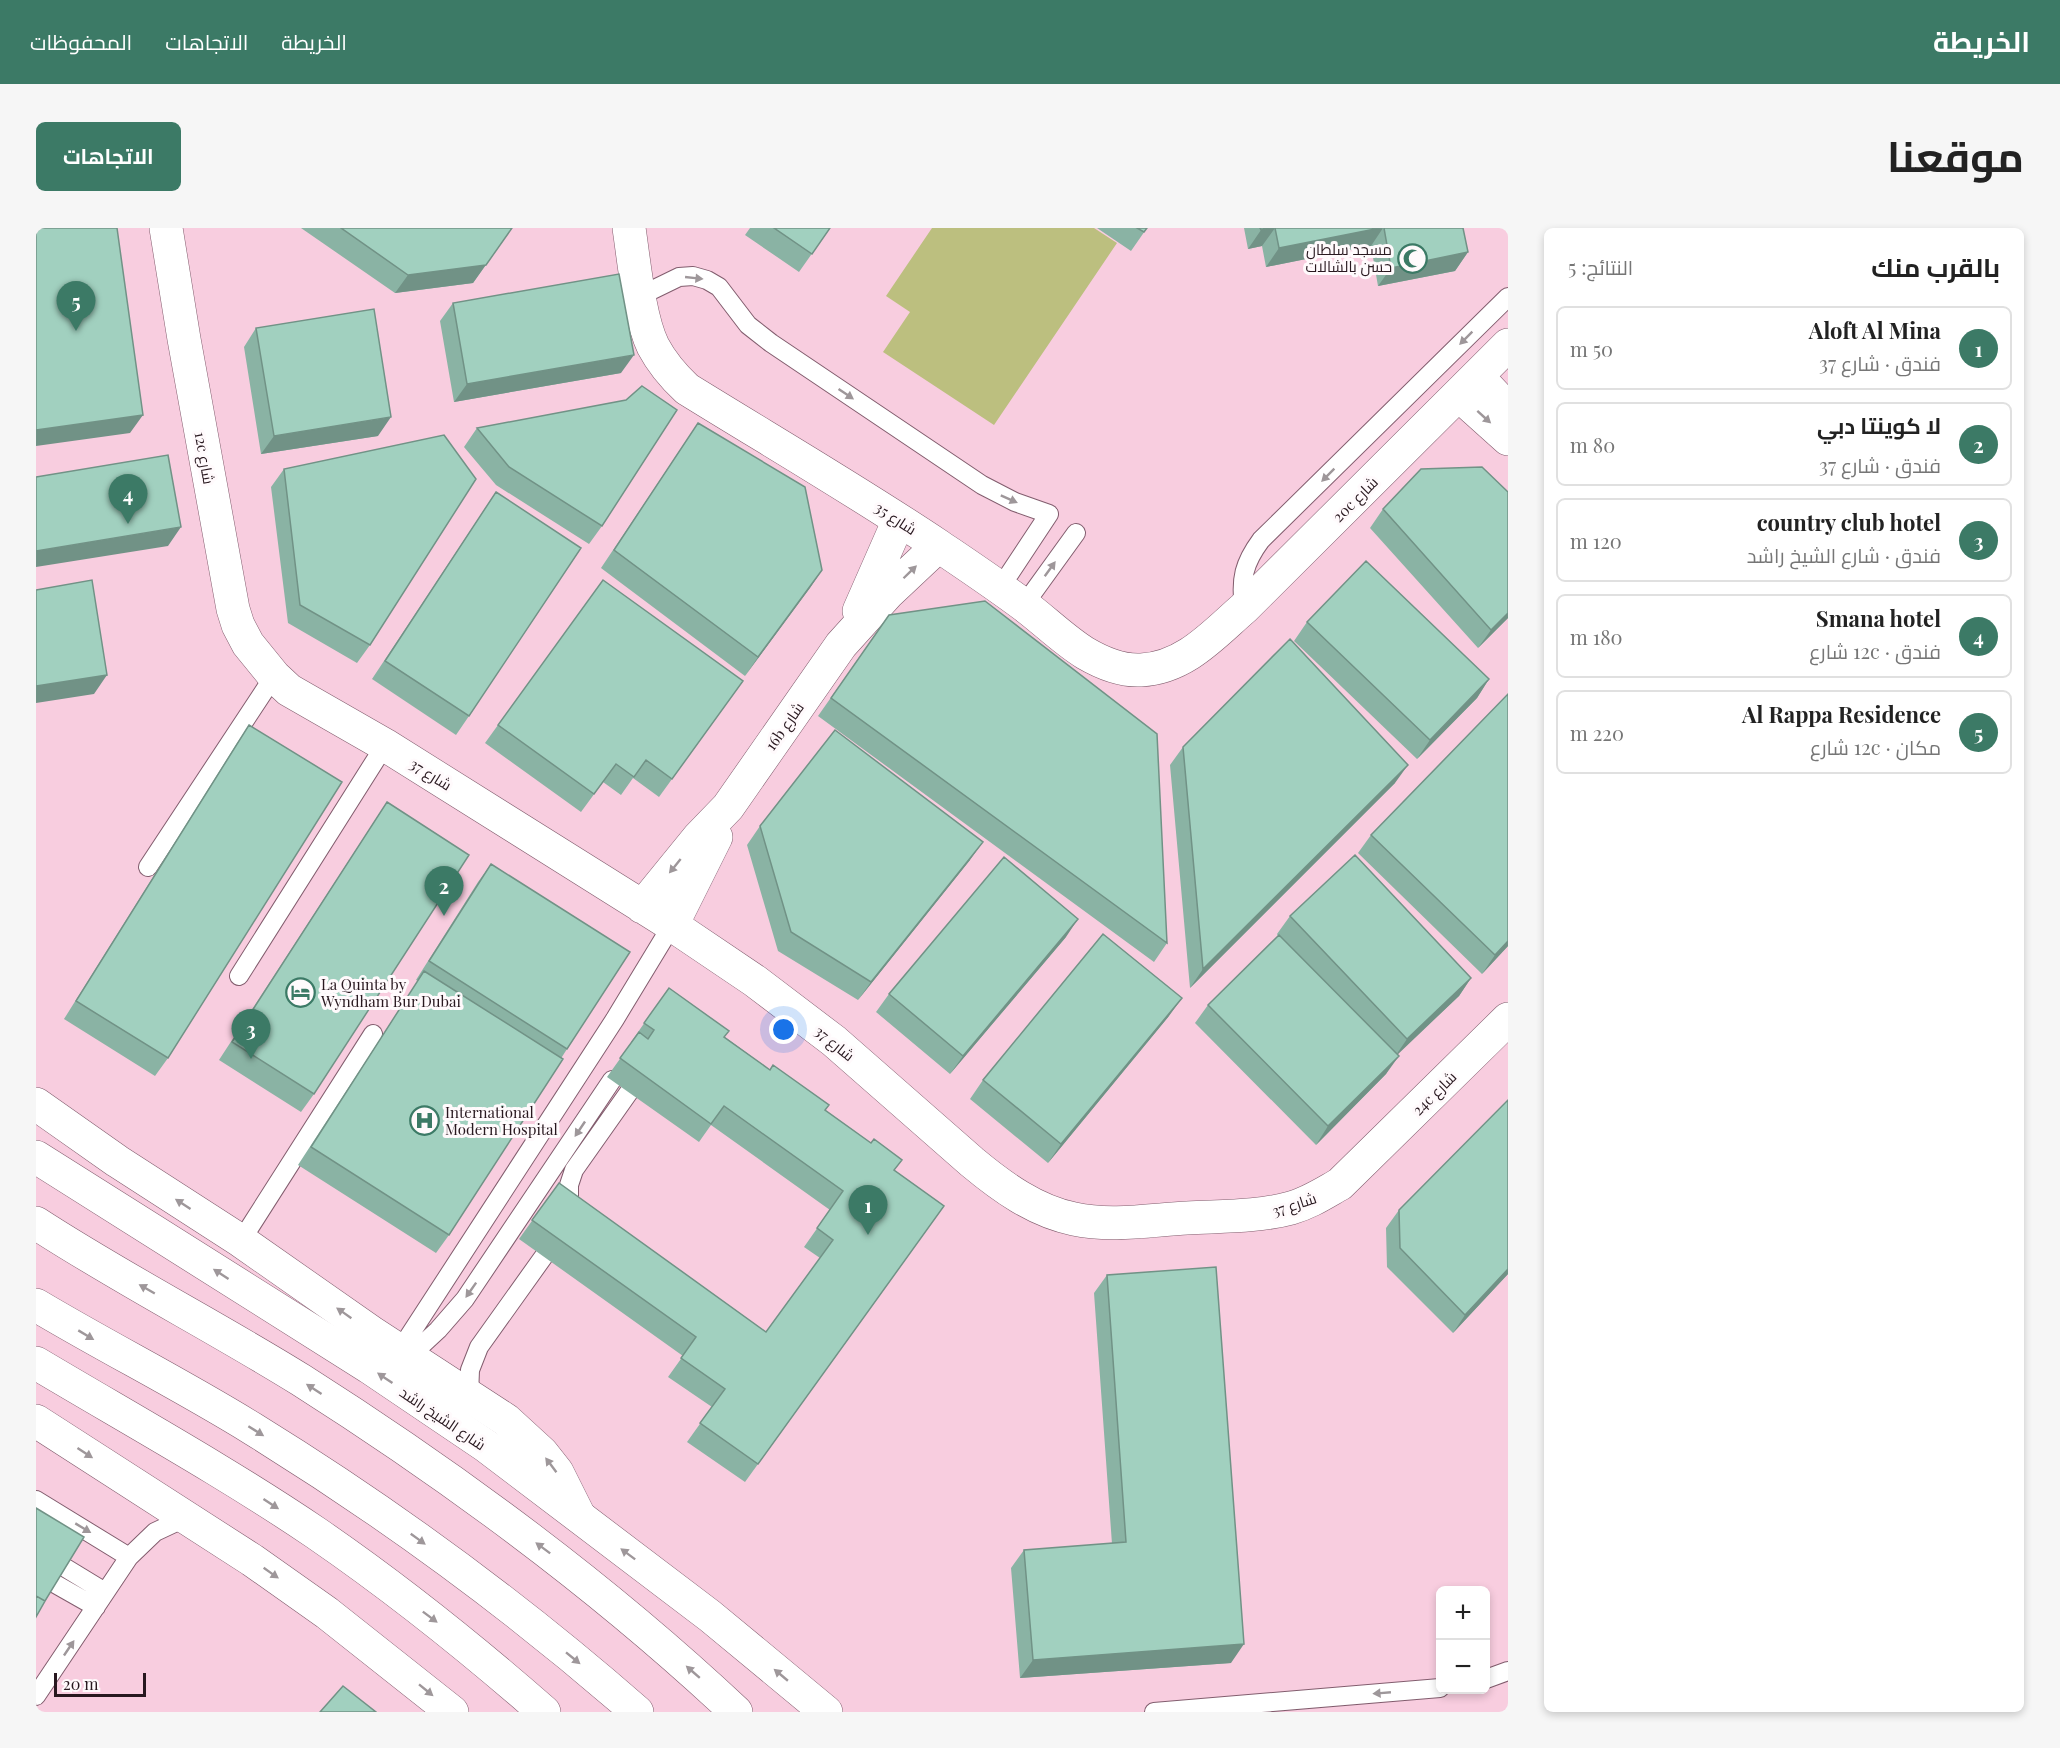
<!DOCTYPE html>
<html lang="ar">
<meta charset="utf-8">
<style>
:root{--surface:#fff;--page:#f6f6f6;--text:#222;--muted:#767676;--line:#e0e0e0;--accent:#3c7a66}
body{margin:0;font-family:"Playfair Display",Cairo,serif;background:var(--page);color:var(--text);direction:rtl}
.controls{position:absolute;right:18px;bottom:18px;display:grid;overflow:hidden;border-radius:9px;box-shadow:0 3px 9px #0003}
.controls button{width:54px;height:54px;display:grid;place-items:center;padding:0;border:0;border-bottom:2px solid var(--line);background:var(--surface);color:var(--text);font:30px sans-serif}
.scale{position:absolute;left:18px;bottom:15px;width:92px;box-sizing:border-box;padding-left:6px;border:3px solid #28181f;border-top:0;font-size:16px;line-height:21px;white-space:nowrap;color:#28181f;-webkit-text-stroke:4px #fffafc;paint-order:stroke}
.you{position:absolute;left:748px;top:802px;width:21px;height:21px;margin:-15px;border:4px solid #fff;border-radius:50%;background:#1a73e8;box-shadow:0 0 0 9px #1a73e833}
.badge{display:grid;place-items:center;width:39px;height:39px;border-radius:50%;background:var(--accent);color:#fff;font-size:20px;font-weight:700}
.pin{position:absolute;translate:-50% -50px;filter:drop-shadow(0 2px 3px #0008)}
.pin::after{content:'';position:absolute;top:32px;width:21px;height:18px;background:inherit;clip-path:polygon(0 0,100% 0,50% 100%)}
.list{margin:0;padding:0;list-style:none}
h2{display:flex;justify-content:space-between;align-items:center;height:78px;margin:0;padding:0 24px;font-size:26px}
h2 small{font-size:20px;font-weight:400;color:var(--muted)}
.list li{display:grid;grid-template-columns:39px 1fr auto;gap:18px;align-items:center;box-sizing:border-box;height:84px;margin:0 12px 12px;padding:0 12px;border:2px solid var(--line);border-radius:9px}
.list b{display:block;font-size:22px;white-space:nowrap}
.list p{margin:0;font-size:20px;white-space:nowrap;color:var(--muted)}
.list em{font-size:20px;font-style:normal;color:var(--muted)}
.map{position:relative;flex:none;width:1472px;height:1484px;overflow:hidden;direction:ltr;border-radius:9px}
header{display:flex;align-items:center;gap:36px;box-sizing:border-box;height:84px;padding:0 30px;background:var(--accent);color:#fff}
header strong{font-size:28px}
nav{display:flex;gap:33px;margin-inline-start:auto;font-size:21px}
.intro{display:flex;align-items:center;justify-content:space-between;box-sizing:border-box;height:144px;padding:0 36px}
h1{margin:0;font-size:42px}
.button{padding:15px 27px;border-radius:9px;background:var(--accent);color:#fff;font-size:21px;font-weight:700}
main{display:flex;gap:36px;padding:0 36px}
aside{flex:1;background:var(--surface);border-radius:9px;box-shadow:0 3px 9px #0003}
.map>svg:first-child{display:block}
.green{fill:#bcbf7f}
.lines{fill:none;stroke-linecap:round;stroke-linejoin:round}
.lane-casing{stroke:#825d6e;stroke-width:20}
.street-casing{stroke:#825d6e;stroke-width:34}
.secondary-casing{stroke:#825d6e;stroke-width:34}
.primary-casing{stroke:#825d6e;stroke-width:34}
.highway-casing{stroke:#825d6e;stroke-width:34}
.lane{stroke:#fff;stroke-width:18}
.street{stroke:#fff;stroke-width:33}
.secondary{stroke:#fff;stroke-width:33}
.primary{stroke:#fff;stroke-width:33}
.highway{stroke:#fff;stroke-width:33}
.wall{fill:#8ab3a4}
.shaded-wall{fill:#719286}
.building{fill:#a1d0bf;stroke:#719286;stroke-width:1.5}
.oneway{fill:#9e979a}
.labels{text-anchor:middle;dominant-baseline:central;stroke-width:6;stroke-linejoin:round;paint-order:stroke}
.poi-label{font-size:15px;fill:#28181f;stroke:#fffafc;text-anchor:start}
.street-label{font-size:15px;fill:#28181f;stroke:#fffafc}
</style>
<header>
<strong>الخريطة</strong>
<nav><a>الخريطة</a><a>الاتجاهات</a><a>المحفوظات</a></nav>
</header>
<div class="intro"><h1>موقعنا</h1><a class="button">الاتجاهات</a></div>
<main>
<aside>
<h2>بالقرب منك<small>النتائج: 5</small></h2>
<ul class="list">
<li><span class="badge">1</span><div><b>Aloft Al Mina</b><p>فندق · شارع 37</p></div><em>50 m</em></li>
<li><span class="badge">2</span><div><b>لا كوينتا دبي</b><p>فندق · شارع 37</p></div><em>80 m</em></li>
<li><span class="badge">3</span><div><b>country club hotel</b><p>فندق · شارع الشيخ راشد</p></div><em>120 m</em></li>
<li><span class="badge">4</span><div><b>Smana hotel</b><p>فندق · 12c شارع</p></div><em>180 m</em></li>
<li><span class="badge">5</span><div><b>Al Rappa Residence</b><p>مكان · 12c شارع</p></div><em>220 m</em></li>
</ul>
</aside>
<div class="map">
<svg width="1472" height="1484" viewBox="0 0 1472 1484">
<rect width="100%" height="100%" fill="#f8cddf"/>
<!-- green -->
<path class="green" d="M896 0H1058L1081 15 958 197 847 124 874 84 850 68Z"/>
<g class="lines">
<defs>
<path id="lane" d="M604 68 643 49 657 48 671 52 683 59 712 97 735 115 946 257 979 274 1013 286 964 360
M988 377 1040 305
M1208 380C1204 351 1208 335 1225 312L1472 69
M112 639 238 448
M203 748 349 517
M533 985V957L538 942 593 864
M205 1013 337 806
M364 1122 579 791 636 697
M374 1128 402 1102 429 1071 576 852
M433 1168 434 1142 443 1119 508 1028
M0 1272 93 1329
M0 1322 69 1364
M0 1345 60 1379
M1450 1451 1472 1443
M0 1468 93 1329 119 1304 151 1289
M1118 1484 1404 1460"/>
<path id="street" d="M130 0 148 111 197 381 202 397 212 416 238 448 253 462 349 517 636 697 719 753 798 813 936 934C966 959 999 983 1038 991 1074 999 1115 992 1151 990 1186 988 1222 989 1255 980 1273 975 1288 965 1304 956L1472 791
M593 0C598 33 603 89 617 118 626 135 637 148 651 161 735 213 821 263 903 318 931 337 961 357 989 378 1009 393 1028 412 1049 425 1066 435 1086 443 1105 442 1149 440 1178 406 1208 380L1472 117
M1442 149 1472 181
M1423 167 1472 211
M823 383 863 292
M606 679 663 609 692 579 805 417 852 365 902 318
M636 697 680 609"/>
<path id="secondary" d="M0 876 81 933 205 1013 335 1104 470 1192 506 1225 521 1244 543 1288"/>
<path id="primary" d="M0 929 333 1139 450 1218 674 1388 790 1484
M0 1077C72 1120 146 1157 217 1201 353 1285 481 1379 601 1484
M0 1135C94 1191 190 1244 280 1305 360 1360 435 1420 508 1484
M0 1193 216 1332 291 1385 416 1484"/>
<path id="highway" d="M0 995C86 1051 178 1098 265 1152 419 1250 567 1359 700 1484"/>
</defs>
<!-- lane casing -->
<use href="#lane" class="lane-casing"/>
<!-- street casing -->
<use href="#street" class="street-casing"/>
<!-- secondary casing -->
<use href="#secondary" class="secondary-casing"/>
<!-- primary casing -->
<use href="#primary" class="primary-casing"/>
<!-- highway casing -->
<use href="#highway" class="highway-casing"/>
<!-- lane -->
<use href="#lane" class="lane"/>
<!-- street -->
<use href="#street" class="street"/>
<!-- secondary -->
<use href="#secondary" class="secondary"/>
<!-- primary -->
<use href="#primary" class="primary"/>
<!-- highway -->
<use href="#highway" class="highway"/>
</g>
<!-- wall -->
<path class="wall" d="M265 0H476L437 55 359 65Z
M714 0H794L763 44 709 7Z
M1061 0H1111L1095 23Z
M1208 0H1427L1432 24 1419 43 1342 58 1335 18 1230 39 1226 18 1212 21Z
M417 75 585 145 418 174 404 93Z
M220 100 342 208 225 226 208 119Z
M662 195 786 342 709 448 565 340Z
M441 200 566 298 553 316 460 257 428 219Z
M248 241 334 417 321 435 252 395 235 259Z
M460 264 433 488 420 507 336 451Z
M1472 264V390L1442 420 1334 300 1347 281Z
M853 387 1131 715 1118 734 782 488Z
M1271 394 1453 451 1441 470 1381 531 1258 413Z
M707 453 623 569 597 550 585 567 567 554 545 584 449 515 462 497Z
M213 497 132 830 119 848 28 791 201 515Z
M1147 519 1359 555 1154 760 1134 537Z
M351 574 278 866 265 884 183 832Z
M724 598 934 632 822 772 742 723 711 617Z
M1335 607 1472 718 1446 746 1322 625Z
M455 636 531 821 413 1007 400 1025 262 937 382 753 380 752 442 654Z
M1254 688 1435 750 1423 768 1361 826 1350 846 1280 917 1159 795 1172 777 1242 708 1241 706Z
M1030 709 914 846 840 784 853 766Z
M633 760 689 809 789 882 858 942 908 978 709 1254 651 1214 676 1179 632 1149 647 1128 483 1011 523 955 730 1104 784 1030 768 1019 794 982 675 897 663 914 571 849 596 814H595Z
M1133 788 1012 935 934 871 947 852Z
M1363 982 1472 1046 1417 1105 1351 1039 1350 1000Z
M1071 1047 1195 1435 984 1450 975 1340 988 1322 1076 1316 1058 1065Z"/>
<!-- shaded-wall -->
<path class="shaded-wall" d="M476 0 437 55 359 65 372 47Z
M1236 0H1239L1226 18 1212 21 1225 2Z
M1344 0H1347L1335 18 1230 39 1243 20Z
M1432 24 1419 43 1342 58 1355 40Z
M598 127 585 145 418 174 431 156Z
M107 187 94 205 0 218V202Z
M355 189 342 208 225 226 238 208Z
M145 299 132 318 0 339V323Z
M786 342 774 360 709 448 722 429Z
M1472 385V390L1442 420 1455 402Z
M71 447 58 466 0 475V458Z
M1453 451 1441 470 1381 531 1394 512Z
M1372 537 1359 555 1154 760 1167 741Z
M947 614 934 632 822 772 835 754Z
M1042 691 1030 709 914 846 927 828Z
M1472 713V718L1446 746 1459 727Z
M1435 750 1423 768 1358 830 1371 811Z
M1146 770 1133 788 1012 935 1025 916Z
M1363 828 1350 846 1280 917 1292 898Z
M1472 1041V1046L1417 1105 1429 1087Z
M1208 1416 1195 1435 984 1450 997 1432Z"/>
<!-- building -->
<path class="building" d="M0 0H81L107 187 0 202Z
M305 0H476L450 37 372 47Z
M738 0H794L776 26Z
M1101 0H1111L1108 4Z
M1224 0H1236L1225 2Z
M1239 0H1344L1243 20Z
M1348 0H1427L1432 24 1355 40Z
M583 46 598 127 431 156 417 75Z
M338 81 355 189 238 208 220 100Z
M606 158 641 182 566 298 473 239 441 200 590 172Z
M662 195 769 259 786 342 722 429 578 322Z
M408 207 440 251 334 417 264 377 248 241Z
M132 227 145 299 0 323V249Z
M1446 239 1472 264V385L1455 402 1347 281 1385 241Z
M460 264 545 320 433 488 349 433Z
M1330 333 1453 451 1394 512 1271 394Z
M56 352 71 447 0 458V362Z
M567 352 707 453 636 551 610 532 598 549 580 536 558 566 462 497Z
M949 373 1121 506 1131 715 795 470 853 387Z
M1254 411 1372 537 1167 741 1147 519Z
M1472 466V713L1459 727 1335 607Z
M213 497 306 554 132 830 40 773Z
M799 502 947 614 835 754 755 704 724 598Z
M351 574 433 627 278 866 196 814Z
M1319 627 1435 750 1371 811 1254 688Z
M968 629 1042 691 927 828 853 766Z
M455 636 594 724 531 821 393 733Z
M1067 706 1146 770 1025 916 947 852Z
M1243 707 1363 828 1292 898 1172 777Z
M388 743 527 831 413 1007 275 919Z
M633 760 693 803 688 809 734 842 737 837 793 877 789 882 835 915 838 911 866 932 858 942 908 978 722 1236 664 1195 689 1161 645 1130 660 1109 496 992 523 955 730 1104 797 1012 781 1000 807 963 688 878 675 896 584 830 603 804 612 811 618 802 608 795Z
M1472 872V1041L1429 1087 1364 1020 1363 982Z
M1180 1039 1208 1416 997 1432 988 1322 1090 1314 1071 1047Z
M0 1280 48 1309 9 1373 0 1368Z
M0 1368 9 1373 0 1389Z
M307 1458 340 1484H284Z"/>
<!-- one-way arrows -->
<defs><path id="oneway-solid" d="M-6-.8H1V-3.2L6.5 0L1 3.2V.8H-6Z" transform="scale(1.5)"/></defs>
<g class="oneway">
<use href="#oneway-solid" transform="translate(658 50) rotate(6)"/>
<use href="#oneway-solid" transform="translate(1430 110) rotate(135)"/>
<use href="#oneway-solid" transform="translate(810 166) rotate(34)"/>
<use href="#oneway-solid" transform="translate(1448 189) rotate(42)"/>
<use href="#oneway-solid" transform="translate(1292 247) rotate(135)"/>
<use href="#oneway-solid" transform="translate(973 271) rotate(24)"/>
<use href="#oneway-solid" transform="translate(1014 341) rotate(-54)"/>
<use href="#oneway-solid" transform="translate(874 344) rotate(-44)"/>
<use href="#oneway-solid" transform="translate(639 638) rotate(129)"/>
<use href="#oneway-solid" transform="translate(544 901) rotate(124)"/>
<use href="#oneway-solid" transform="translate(147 976) rotate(-147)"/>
<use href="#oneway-solid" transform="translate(185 1046) rotate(-147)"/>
<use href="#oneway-solid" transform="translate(111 1061) rotate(-150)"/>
<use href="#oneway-solid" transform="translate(435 1062) rotate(125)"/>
<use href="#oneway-solid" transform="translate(308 1085) rotate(-145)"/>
<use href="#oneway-solid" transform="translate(50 1107) rotate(31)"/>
<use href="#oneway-solid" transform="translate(349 1150) rotate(-146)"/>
<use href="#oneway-solid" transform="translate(278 1161) rotate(-147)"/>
<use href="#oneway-solid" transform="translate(220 1203) rotate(32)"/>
<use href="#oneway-solid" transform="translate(49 1225) rotate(33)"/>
<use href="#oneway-solid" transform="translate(515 1237) rotate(-127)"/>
<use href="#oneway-solid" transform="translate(235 1276) rotate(33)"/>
<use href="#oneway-solid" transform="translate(47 1300) rotate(31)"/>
<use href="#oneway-solid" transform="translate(382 1311) rotate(36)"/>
<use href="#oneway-solid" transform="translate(507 1320) rotate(-143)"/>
<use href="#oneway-solid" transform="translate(592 1326) rotate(-143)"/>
<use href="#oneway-solid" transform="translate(235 1345) rotate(35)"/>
<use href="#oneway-solid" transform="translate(394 1389) rotate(37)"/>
<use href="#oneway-solid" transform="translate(33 1420) rotate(-56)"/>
<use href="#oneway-solid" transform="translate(537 1430) rotate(39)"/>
<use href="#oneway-solid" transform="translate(657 1444) rotate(-139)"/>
<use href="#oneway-solid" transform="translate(745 1447) rotate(-140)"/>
<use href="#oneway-solid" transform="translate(390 1462) rotate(39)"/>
<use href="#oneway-solid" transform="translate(1346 1465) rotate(175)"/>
</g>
<!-- icons -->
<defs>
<symbol id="mosque-ring" viewBox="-11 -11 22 22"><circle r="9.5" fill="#fffafc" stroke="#3c7a66" stroke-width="1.5"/><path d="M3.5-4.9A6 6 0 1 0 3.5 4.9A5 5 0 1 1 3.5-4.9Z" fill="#3c7a66"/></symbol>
<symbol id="hotel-ring" viewBox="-11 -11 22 22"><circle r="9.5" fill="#fffafc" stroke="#3c7a66" stroke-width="1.5"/><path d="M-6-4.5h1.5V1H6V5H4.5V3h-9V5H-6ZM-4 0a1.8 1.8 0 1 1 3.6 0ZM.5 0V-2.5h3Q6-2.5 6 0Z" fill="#3c7a66"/></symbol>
<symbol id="hospital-ring" viewBox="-11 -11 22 22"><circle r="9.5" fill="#fffafc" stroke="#3c7a66" stroke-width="1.5"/><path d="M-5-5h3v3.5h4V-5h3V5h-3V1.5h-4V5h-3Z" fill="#3c7a66"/></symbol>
</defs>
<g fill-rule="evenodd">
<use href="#mosque-ring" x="1360" y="14" width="33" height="33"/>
<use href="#hotel-ring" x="248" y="748" width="33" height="33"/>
<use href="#hospital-ring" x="372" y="876" width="33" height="33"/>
</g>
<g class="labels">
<!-- poi labels -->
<g class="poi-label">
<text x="1356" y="21" text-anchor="end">مسجد سلطان<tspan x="1356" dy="17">حسن بالشالات</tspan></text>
<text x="285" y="756">La Quinta by<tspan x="285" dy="17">Wyndham Bur Dubai</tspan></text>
<text x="409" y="884">International<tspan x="409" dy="17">Modern Hospital</tspan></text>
</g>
<!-- street labels -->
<g class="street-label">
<text transform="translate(169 230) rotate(80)">12c شارع</text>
<text transform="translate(1319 271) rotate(-45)">20c شارع</text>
<text transform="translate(860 290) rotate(33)">شارع 35</text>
<text transform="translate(748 498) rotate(-55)">16b شارع</text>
<text transform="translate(395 546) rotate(32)">شارع 37</text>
<text transform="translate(799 815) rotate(39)">شارع 37</text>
<text transform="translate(1398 865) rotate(-45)">24c شارع</text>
<text transform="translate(1258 976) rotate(-18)">شارع 37</text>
<text transform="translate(407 1190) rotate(34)">شارع الشيخ راشد</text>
</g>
</g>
</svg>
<div class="controls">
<button>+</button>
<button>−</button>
</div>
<div class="scale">20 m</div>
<div class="you"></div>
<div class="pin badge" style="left:832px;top:1007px">1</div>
<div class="pin badge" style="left:408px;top:688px">2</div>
<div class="pin badge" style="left:215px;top:831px">3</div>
<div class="pin badge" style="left:92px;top:296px">4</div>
<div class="pin badge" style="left:40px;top:103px">5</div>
</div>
</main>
